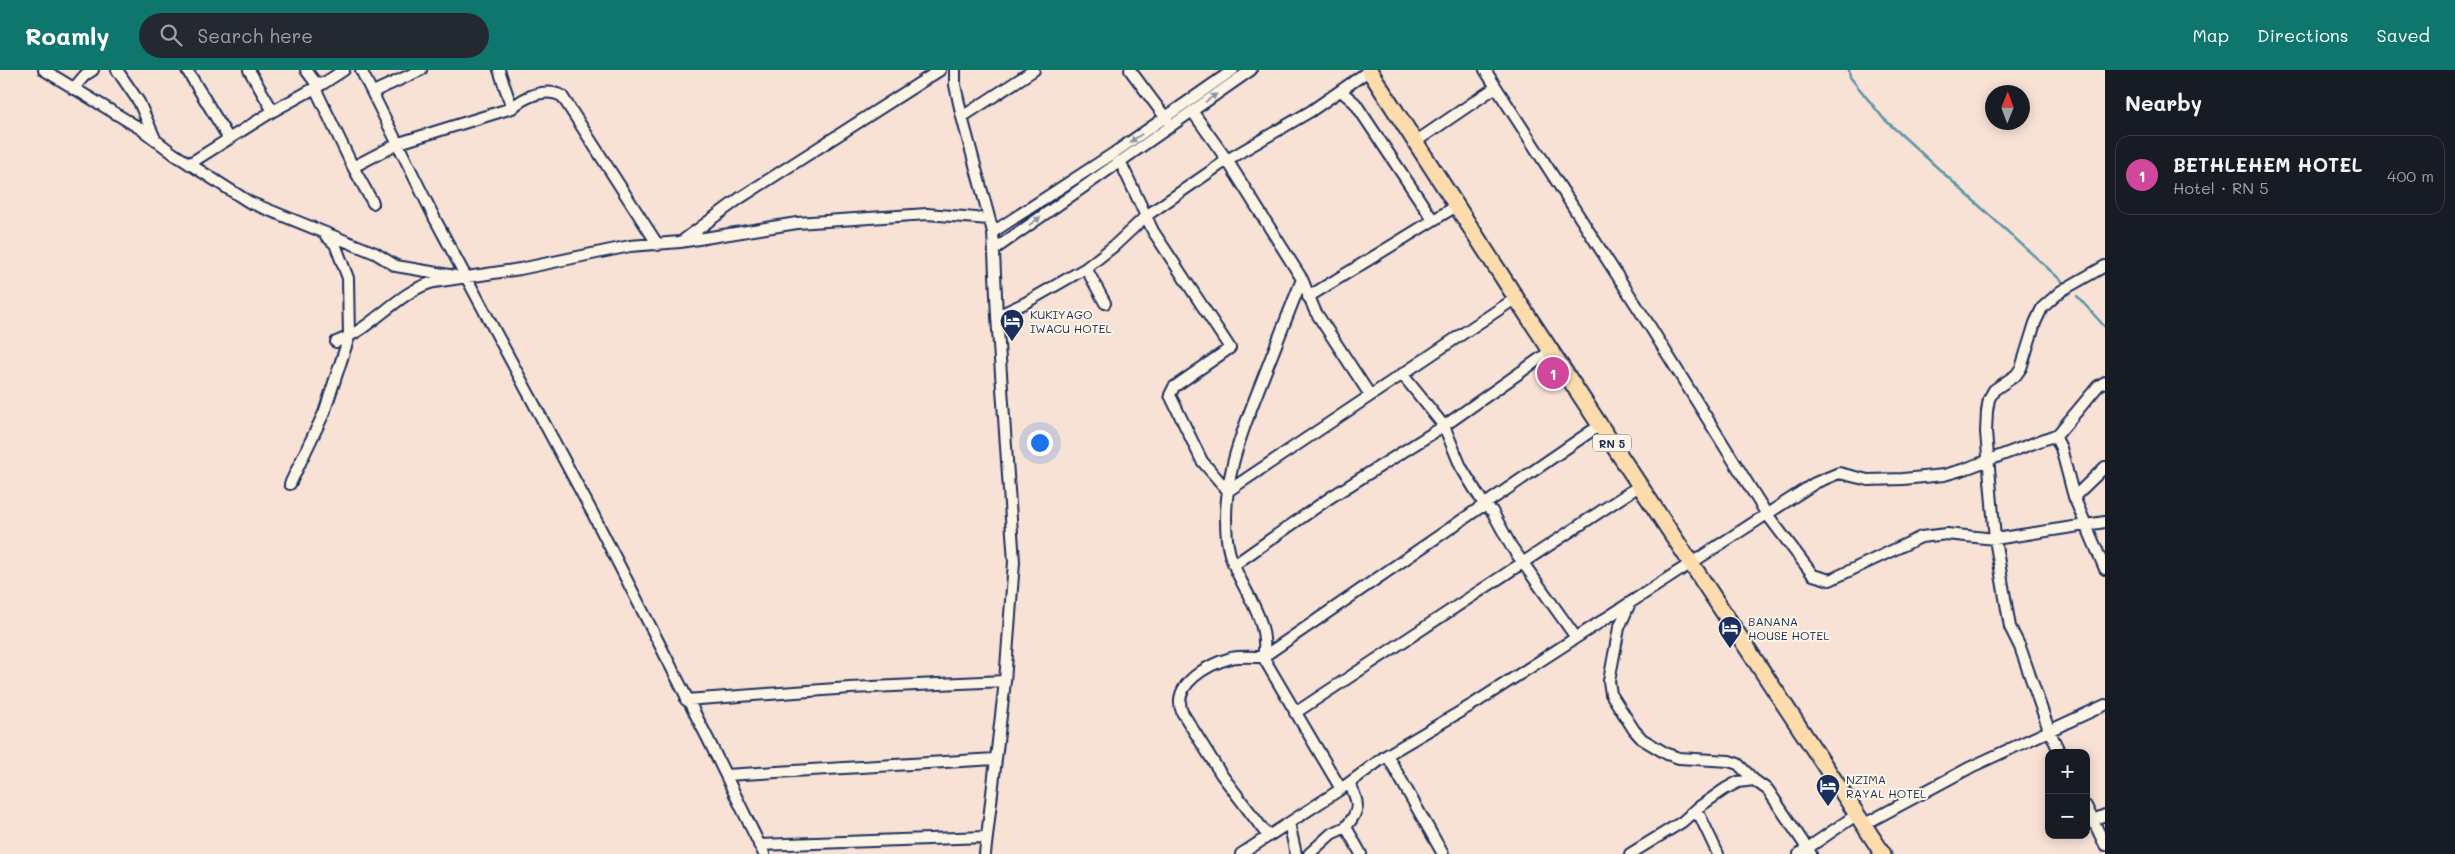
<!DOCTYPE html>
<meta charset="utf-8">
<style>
:root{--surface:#171b24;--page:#242831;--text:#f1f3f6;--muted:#9ea1a6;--line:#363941;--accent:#0f766e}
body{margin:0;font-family:Mali,sans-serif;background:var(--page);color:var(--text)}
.controls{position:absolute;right:15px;bottom:15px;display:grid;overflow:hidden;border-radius:10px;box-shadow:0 2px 12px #0003}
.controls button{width:45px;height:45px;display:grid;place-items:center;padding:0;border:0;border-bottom:1px solid var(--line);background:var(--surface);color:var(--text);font:25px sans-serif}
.compass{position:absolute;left:1985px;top:15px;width:45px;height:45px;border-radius:50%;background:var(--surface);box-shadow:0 2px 12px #0003;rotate:1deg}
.you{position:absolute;left:1039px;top:372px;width:18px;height:18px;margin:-12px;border:4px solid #fff;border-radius:50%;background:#1a73e8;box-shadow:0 0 0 8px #1a73e833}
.badge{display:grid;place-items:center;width:32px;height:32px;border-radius:50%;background:var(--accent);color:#fff;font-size:16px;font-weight:700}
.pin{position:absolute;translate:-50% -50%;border:2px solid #fff;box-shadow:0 1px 5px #0006}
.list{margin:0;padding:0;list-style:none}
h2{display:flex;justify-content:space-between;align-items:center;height:65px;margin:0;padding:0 20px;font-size:21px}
h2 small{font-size:16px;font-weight:400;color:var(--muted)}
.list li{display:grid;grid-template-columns:32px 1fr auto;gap:15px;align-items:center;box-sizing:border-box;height:80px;margin:0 10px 10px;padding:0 10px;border:1px solid var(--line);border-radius:15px}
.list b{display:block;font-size:19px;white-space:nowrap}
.list p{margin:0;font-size:16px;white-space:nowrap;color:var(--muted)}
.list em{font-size:16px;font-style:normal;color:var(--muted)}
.icon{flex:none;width:28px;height:28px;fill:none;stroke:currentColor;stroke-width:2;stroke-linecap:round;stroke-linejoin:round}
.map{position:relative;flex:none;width:2105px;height:784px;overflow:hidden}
header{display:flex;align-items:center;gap:30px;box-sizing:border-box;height:70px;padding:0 25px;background:var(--accent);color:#fff}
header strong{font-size:24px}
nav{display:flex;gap:28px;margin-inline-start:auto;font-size:18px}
.search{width:350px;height:45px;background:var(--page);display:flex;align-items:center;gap:12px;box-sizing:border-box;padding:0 18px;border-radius:28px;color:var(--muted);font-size:19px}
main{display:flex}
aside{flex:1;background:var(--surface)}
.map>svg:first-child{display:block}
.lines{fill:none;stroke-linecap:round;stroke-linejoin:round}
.stream{stroke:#5b94ab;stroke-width:2.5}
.street-casing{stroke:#1b2f5e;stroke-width:14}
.primary-casing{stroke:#1b2f5e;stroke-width:19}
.street{stroke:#fcf5e5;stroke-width:10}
.primary{stroke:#fcdcac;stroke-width:15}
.oneway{fill:#8c92a2}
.labels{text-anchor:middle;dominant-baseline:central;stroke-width:4;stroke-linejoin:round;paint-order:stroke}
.shield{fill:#fcf5e5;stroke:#5e6a86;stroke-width:1}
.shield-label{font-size:11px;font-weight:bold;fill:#1b2f5e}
.poi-label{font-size:12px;fill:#1b2f5e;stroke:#fcf5e5;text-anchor:start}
</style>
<header>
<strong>Roamly</strong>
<div class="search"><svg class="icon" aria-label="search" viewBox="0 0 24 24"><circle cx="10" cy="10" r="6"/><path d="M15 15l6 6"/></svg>Search here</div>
<nav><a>Map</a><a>Directions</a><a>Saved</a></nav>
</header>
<main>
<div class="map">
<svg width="2105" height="784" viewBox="0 0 2105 784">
<rect width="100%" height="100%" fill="#f8e1d5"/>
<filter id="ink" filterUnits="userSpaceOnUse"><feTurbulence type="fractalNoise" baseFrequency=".02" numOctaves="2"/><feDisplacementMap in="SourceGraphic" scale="10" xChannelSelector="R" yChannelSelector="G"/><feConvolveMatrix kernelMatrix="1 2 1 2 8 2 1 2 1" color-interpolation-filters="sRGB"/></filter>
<g filter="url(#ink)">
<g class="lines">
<!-- stream -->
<path class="stream" d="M1849 0 1850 7 1883 48 2065 214
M2077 226 2105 257"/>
<defs>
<path id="street" d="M44 0 141 59 174 84 249 132 375 183 396 196 455 206
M117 0 139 32 156 71
M187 0 229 69
M249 0 273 41
M306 0 315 12 324 13 344 0
M361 0 435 149 593 444 708 669 764 784
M499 0 512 38
M955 0V15L962 47 993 162 997 246 1014 492 1005 611 985 784
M1130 0 1168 51
M1485 0 1651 258 1766 443 1813 505 1830 510 1921 467 1947 464 1995 469 2105 452
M315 18 353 97 399 73 512 38C524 27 545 17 562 26L658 175
M73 19 85 5 93 0
M1341 21 1355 33 1433 150
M373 22 421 0
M1192 41 1227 90 1302 209 1315 241 1370 325
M962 47 1034 0
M1415 72 1496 17
M1120 91 1153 161 1230 278 1174 317 1170 325 1202 391 1228 421 1516 228
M189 94 273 41 324 13
M353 97 373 133
M993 162 1114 83 1233 0
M682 171 740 128 940 0
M995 179 1251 0
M1086 198 1105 233
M1302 209C1289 242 1276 275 1263 308 1242 362 1221 409 1227 469 1231 512 1272 543 1263 587L1341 719
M1308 227 1458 135
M997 246 1025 233 1086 198 1114 176 1146 146 1227 90 1311 41 1370 0
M336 272C373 259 398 221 434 212L520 199 630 176 680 172 797 153 927 144 989 149
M1402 304 1444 356 1461 397 1485 436 1492 441 1511 476 1575 566
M2051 367 2056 368 2061 378 2074 427
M2105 397 2074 427 2105 499
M290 414 324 343 349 267 348 208 335 174 326 166
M1234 495 1331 427 1444 356 1552 280
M1630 533 1619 558 1609 611 1611 624 1634 660 1642 669 1667 684 1679 688 1729 691 1738 694 1754 710 1768 720 1811 784
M686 630 850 618 1005 611
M1295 643 1639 416
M2060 683 2049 660 2020 577 2010 557 1995 469 1986 362 1987 341 1989 329 1994 320 2016 305 2021 298 2035 253 2042 238 2061 221 2105 196
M1387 685 1443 784
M726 705 995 689
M1349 713C1359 733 1361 739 1346 757L1361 784
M2086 736 2105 775
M1691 743 1700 746 1718 784
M2093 750 2105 745
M1289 753 1296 784
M1863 755 1971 697 2105 635
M1268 766 1221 704 1182 642C1171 614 1209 594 1231 588 1241 586 1253 587 1263 587L1600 355
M759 775 986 767
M1241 784 1341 719 1387 685 1475 633 1815 413 1839 403 1868 410 1903 409 1944 405 1965 399 2058 364 2098 316 2105 312
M1309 784 1331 764 1346 757
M1630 784 1682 752 1699 737 1725 719 1738 712 1754 710
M1799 784 1856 745"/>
<path id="primary" d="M1369 0 1516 228 1883 784"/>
</defs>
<!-- street casing -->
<use href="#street" class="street-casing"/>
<!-- primary casing -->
<use href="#primary" class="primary-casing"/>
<!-- street -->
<use href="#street" class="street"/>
<!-- primary -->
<use href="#primary" class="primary"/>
</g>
<!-- one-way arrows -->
<defs><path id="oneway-solid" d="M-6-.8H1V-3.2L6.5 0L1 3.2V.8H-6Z" transform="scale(1.25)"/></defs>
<g class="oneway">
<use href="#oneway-solid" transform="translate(1211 28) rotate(-35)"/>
<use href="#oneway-solid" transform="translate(1136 68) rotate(145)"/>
<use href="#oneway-solid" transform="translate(1035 151) rotate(-35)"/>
</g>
</g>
<!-- icons -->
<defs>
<symbol id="hotel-pin" viewBox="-11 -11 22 30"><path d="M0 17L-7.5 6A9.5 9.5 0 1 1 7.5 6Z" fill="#1b2f5e" stroke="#fcf5e5"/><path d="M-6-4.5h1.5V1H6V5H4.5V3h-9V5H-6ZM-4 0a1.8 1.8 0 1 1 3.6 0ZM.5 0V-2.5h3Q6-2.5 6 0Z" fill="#fff"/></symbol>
</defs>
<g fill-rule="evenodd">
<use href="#hotel-pin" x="998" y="237" width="28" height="38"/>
<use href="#hotel-pin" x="1716" y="544" width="28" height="38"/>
<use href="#hotel-pin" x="1814" y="702" width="28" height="38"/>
</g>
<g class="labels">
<!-- shield labels -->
<rect class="shield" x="1593" y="364.5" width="38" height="17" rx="4"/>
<g class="shield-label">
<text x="1612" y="373">RN 5</text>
</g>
<!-- poi labels -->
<g class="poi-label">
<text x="1030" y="244">KUKIYAGO<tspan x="1030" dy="14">IWACU HOTEL</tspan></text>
<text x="1748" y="551">BANANA<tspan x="1748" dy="14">HOUSE HOTEL</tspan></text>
<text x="1846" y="709">NZIMA<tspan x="1846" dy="14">RAYAL HOTEL</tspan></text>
</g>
</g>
</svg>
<div class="controls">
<button>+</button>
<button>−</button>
</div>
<svg class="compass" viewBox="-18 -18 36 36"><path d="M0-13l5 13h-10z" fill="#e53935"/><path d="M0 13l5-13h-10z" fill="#9ea1a6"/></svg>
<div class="you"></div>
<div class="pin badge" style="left:1553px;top:303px;background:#d1479c">1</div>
</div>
<aside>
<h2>Nearby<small></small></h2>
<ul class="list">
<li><span class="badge" style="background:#d1479c">1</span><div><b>BETHLEHEM HOTEL</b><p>Hotel · RN 5</p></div><em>400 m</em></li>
</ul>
</aside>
</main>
